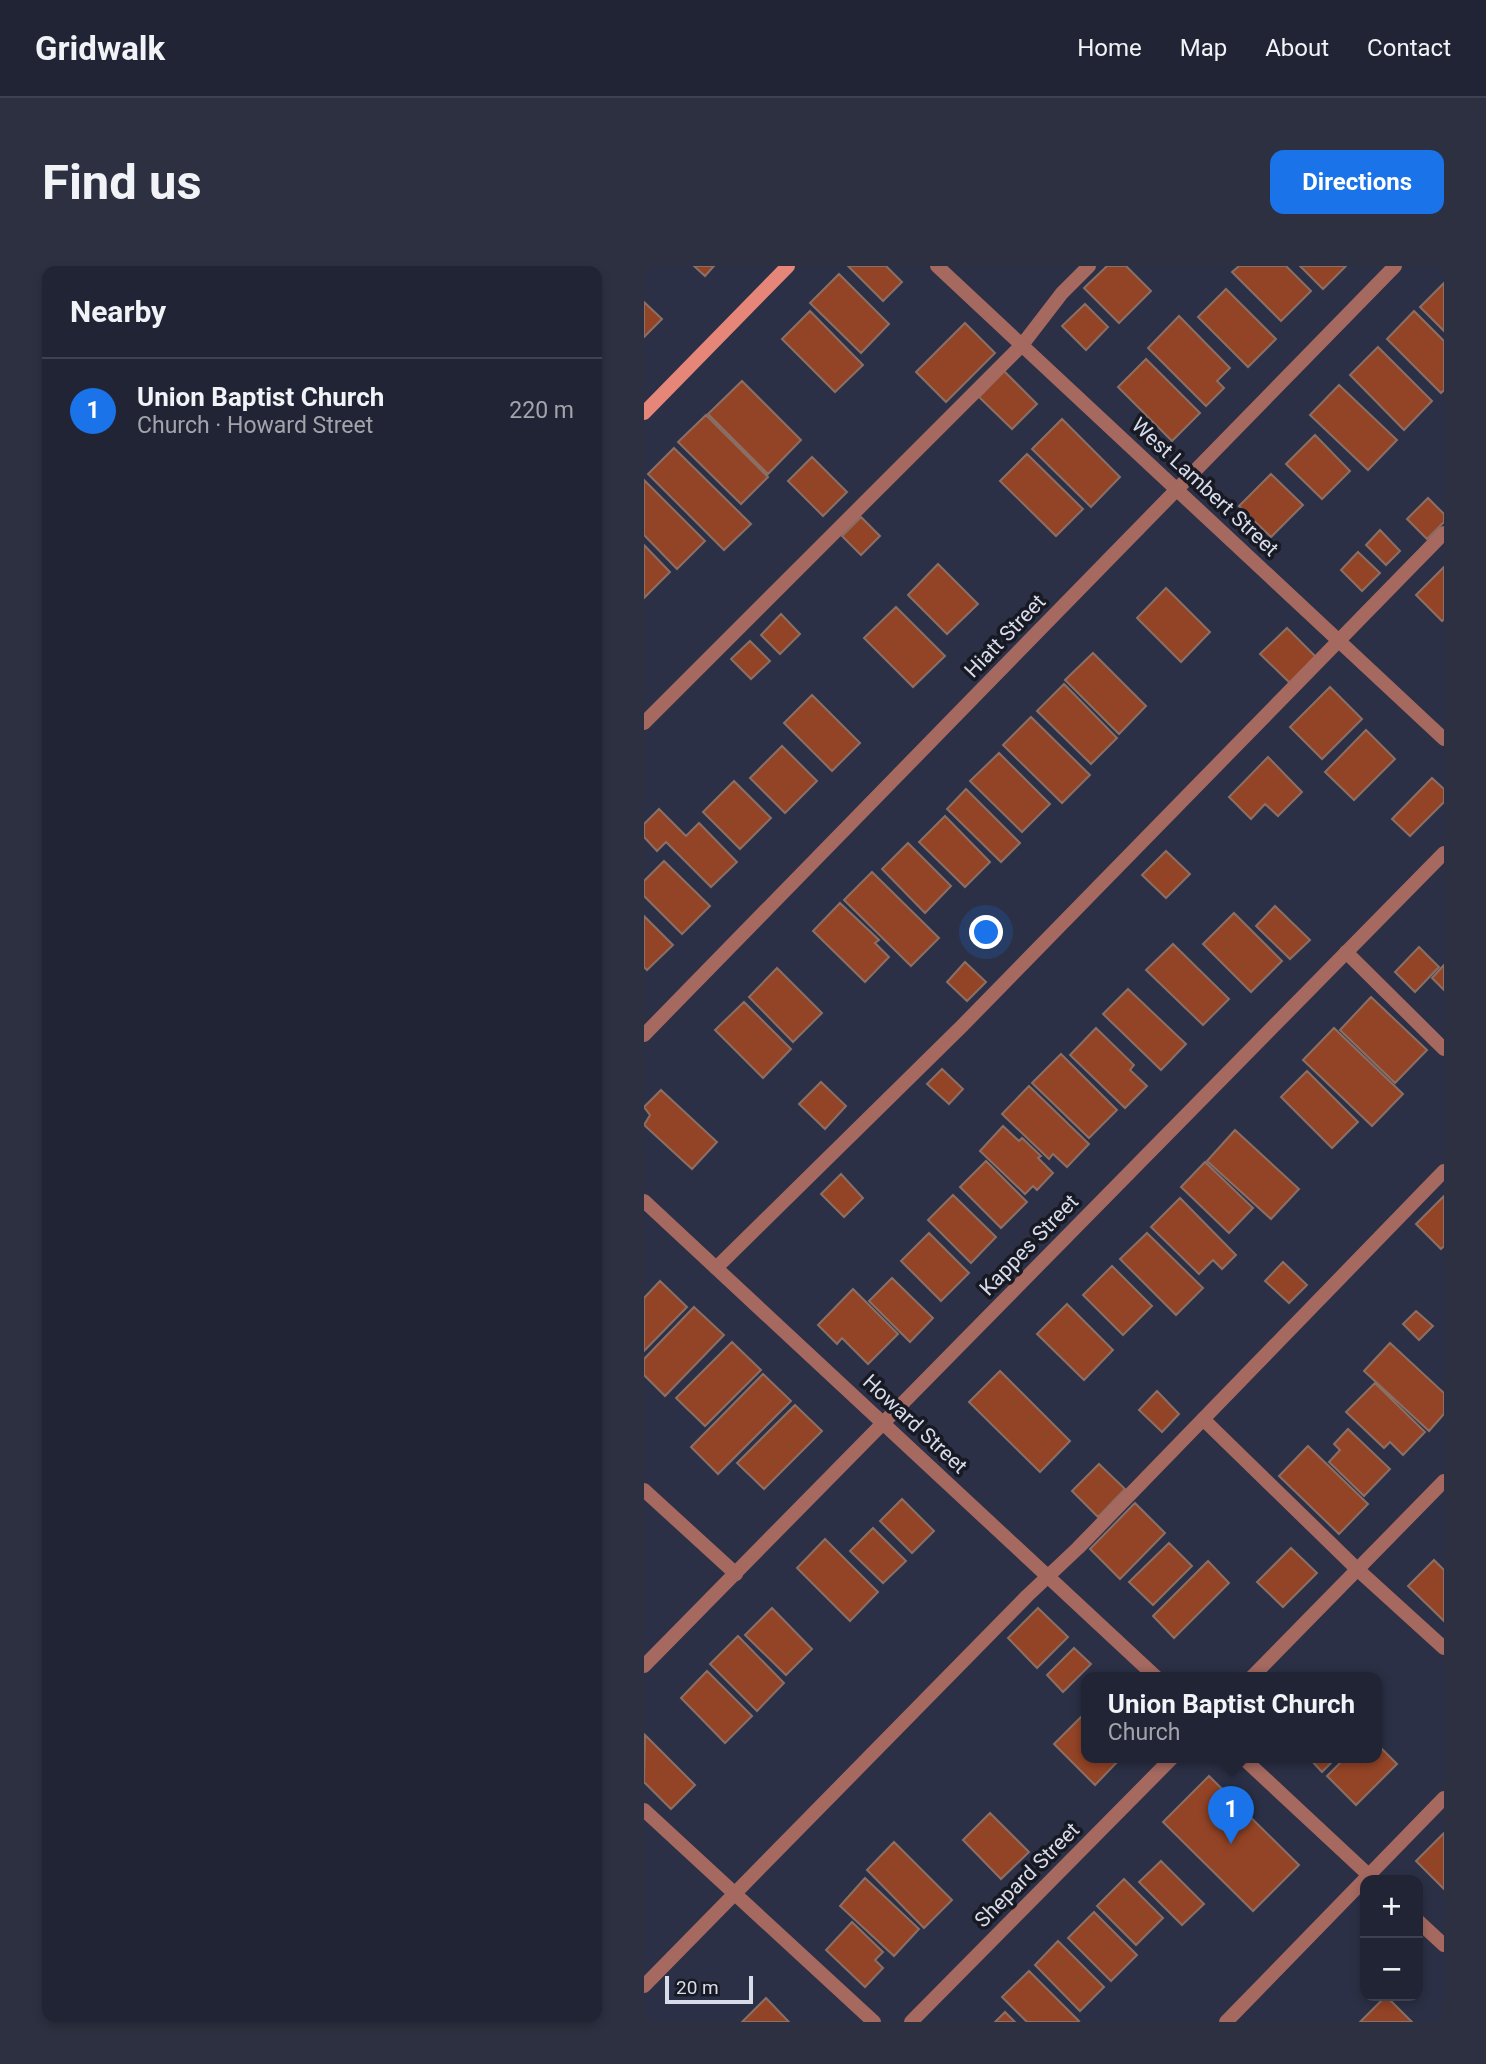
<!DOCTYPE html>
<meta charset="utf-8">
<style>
:root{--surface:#212434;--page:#2d3040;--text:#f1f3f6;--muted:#a2a4ac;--line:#3e414f;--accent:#1a73e8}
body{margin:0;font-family:Roboto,sans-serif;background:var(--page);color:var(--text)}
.controls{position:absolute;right:21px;bottom:21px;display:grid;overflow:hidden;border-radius:14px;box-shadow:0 4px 10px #0003}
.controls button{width:63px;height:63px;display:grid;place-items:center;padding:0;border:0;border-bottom:2px solid var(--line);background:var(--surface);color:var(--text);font:35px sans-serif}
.scale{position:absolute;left:21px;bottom:18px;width:88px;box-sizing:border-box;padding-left:7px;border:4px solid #d8dbea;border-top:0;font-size:19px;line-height:24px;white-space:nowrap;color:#d8dbea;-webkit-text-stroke:5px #171923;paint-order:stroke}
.you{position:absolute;left:343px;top:667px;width:24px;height:24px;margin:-18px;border:5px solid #fff;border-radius:50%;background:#1a73e8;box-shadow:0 0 0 10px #1a73e833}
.badge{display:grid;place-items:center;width:46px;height:46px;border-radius:50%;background:var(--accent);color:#fff;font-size:23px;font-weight:700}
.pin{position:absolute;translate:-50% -58px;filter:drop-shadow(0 2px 4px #0008)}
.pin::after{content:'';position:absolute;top:37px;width:24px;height:21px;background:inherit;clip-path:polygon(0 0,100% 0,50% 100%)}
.popup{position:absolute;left:437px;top:1406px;width:301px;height:91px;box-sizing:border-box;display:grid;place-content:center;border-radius:14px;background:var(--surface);filter:drop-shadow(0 2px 5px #0005);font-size:23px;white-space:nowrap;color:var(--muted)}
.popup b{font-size:26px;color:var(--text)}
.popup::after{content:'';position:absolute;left:50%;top:100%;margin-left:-14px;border:14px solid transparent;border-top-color:var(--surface)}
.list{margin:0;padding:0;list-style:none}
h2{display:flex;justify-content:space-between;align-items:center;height:91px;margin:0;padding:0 28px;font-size:30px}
h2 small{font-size:23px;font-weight:400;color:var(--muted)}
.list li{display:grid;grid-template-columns:46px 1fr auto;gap:21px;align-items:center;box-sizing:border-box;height:105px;padding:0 28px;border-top:2px solid var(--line)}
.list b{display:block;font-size:26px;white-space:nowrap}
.list p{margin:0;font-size:23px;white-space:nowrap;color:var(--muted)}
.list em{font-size:23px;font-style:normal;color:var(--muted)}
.map{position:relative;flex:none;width:800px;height:1756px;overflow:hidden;border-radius:14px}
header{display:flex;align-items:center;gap:42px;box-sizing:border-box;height:98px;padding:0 35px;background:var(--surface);border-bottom:2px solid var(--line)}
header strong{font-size:33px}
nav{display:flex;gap:38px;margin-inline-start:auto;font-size:24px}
.intro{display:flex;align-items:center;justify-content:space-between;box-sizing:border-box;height:168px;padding:0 42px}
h1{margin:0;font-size:49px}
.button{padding:18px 32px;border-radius:14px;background:var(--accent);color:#fff;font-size:24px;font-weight:700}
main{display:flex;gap:42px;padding:0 42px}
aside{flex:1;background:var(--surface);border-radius:14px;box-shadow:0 4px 10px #0003}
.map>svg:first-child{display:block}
.building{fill:#944426;stroke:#8b6f65;stroke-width:2}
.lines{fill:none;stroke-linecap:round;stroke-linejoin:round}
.lane{stroke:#a56960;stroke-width:14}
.street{stroke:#a56960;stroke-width:14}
.secondary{stroke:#e68678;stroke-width:14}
.labels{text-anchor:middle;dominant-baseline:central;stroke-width:7;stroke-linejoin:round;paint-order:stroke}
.street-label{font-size:21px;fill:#d8dbea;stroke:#171923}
</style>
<header>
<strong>Gridwalk</strong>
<nav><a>Home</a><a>Map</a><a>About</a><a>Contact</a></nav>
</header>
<div class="intro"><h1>Find us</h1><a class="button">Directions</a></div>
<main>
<aside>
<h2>Nearby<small></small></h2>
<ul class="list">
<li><span class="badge">1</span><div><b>Union Baptist Church</b><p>Church · Howard Street</p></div><em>220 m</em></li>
</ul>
</aside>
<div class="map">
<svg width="800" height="1756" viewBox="0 0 800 1756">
<rect width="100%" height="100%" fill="#2c3046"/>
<!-- building -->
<path class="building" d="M50 0H70L61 10Z
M204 0H242L258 16 239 35Z
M463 0H482L507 25 475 57 440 22Z
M595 0H642L667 25 637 55 588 6Z
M656 0H702L679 23Z
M195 8 245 58 217 87 166 37Z
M800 17V65L776 41Z
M582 23 632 73 604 101 554 51Z
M0 36 18 53 0 71Z
M441 38 464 61 442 84 418 60Z
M166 45 219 99 191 126 138 73Z
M770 45 800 75V124L797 127 743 73Z
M535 50 586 102 573 115 580 122 562 140 504 82Z
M321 57 351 87 302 136 272 106Z
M734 81 788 135 760 164 706 109Z
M502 93 556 147 528 175 474 121Z
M360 105 393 138 368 163 335 131Z
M98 115 157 174 124 208 64 148Z
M695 119 753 174 724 204 666 149Z
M62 149 124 211 97 238 34 176Z
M418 153 476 211 447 241 388 183Z
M671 169 706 205 678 233 642 198Z
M30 182 107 258 80 284 4 208Z
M383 188 439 243 412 270 356 215Z
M168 191 203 226 179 250 144 215Z
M627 208 659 239 627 271 595 240Z
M0 214 61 275 33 303 0 269Z
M784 232 800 248V256L783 273 763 253Z
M217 251 236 270 217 289 198 270Z
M736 264 756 285 742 299 722 279Z
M0 279 26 306 0 332Z
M714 286 736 307 718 325 697 304Z
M294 298 334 338 303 368 264 329Z
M800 301V353L798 355 772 329Z
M522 322 566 366 537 396 493 352Z
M252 341 301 390 269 421 220 372Z
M137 348 156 368 136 388 117 369Z
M643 362 672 391 646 417 616 388Z
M106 375 126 395 107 413 87 393Z
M449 387 502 440 475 468 421 414Z
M420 418 473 472 447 498 393 445Z
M686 421 718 453 678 493 646 461Z
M168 429 216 477 188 505 140 457Z
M387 451 446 509 418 537 359 479Z
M722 464 751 493 710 534 681 506Z
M138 480 173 515 141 547 106 512Z
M355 487 406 538 378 566 326 515Z
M624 491 658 526 634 550 621 538 607 553 585 531Z
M788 512 800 523V536L766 570 748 553Z
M90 515 127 552 96 583 59 546Z
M322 523 376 577 357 596 303 543Z
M15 543 42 570 55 557 93 596 67 621 22 576 13 585 0 571V558Z
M301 550 346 596 321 621 275 576Z
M264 577 307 620 281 647 238 603Z
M522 585 546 608 522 632 498 609Z
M20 595 66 640 38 668 0 630V615Z
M228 606 295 672 267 700 200 634Z
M196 637 235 674 231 677 245 691 221 716 169 665Z
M631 640 666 674 646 693 612 660Z
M590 647 638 695 607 726 559 678Z
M0 650 29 679 3 704 0 701Z
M529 678 585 733 559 759 502 704Z
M775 681 795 701 771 726 751 706Z
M321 696 342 716 323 735 303 716Z
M800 699V724L788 712Z
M133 702 178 747 149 776 105 731Z
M484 723 542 778 517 804 459 748Z
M727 731 783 784 751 817 696 764Z
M100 736 147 783 119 812 71 764Z
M452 762 490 799 486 804 503 820 481 842 426 789Z
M690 762 759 828 728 860 659 794Z
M417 788 473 844 445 872 388 817Z
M298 803 319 823 305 838 283 818Z
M663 805 714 856 688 882 637 831Z
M177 816 202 840 181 863 155 838Z
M385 820 445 878 423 901 409 888 405 893 358 848Z
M17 824 73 876 48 903 0 859 6 849 0 841Z
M359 860 375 875 378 872 397 890 394 892 409 907 393 924 389 920 381 928 336 885Z
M591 864 655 923 627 953 563 895Z
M342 895 383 936 357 962 316 921Z
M561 896 609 942 585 967 537 921Z
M197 908 219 932 200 951 177 928Z
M309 929 352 971 327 997 284 954Z
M800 930V980L797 983 772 958Z
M536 932 592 989 578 1003 569 994 555 1008 507 961Z
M285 967 325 1007 297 1035 257 995Z
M503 967 559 1022 532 1049 476 993Z
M639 996 663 1019 645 1037 621 1015Z
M468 1000 508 1040 479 1069 439 1029Z
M248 1012 289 1052 266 1076 225 1035Z
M16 1015 43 1041 0 1085V1032Z
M209 1023 254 1068 224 1098 198 1072 193 1078 174 1059Z
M423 1038 469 1084 440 1114 393 1068Z
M50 1041 80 1069 21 1130 0 1109V1093Z
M772 1045 789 1060 775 1074 759 1058Z
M88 1076 117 1104 61 1160 32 1132Z
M746 1077 800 1127V1148L785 1165 720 1105Z
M356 1105 426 1175 396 1206 325 1136Z
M119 1108 147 1135 74 1208 47 1181Z
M731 1117 781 1166 759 1189 746 1176 740 1182 702 1146Z
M513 1125 535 1148 518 1166 495 1144Z
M151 1139 178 1165 120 1223 93 1197Z
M704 1163 746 1203 720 1230 685 1196 696 1184 690 1178Z
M664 1180 724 1238 695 1268 635 1210Z
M455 1198 481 1223 454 1251 428 1225Z
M258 1233 290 1265 268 1287 236 1255Z
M491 1237 521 1267 476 1313 446 1283Z
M229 1262 262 1295 239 1317 206 1285Z
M181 1273 234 1326 206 1355 153 1302Z
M525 1277 548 1300 509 1339 485 1316Z
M647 1282 673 1307 639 1341 613 1316Z
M790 1294 800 1304V1355L764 1320Z
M564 1295 585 1317 530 1372 509 1350Z
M128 1342 168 1383 142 1409 101 1369Z
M394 1342 424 1371 393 1402 364 1372Z
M94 1370 140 1417 113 1445 66 1398Z
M430 1382 447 1398 419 1426 403 1409Z
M63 1405 108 1450 81 1477 37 1432Z
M439 1449 442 1452V1492H477L451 1519 410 1478Z
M1 1469 51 1519 27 1543 0 1516Z
M732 1477 753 1498 712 1539 683 1510 701 1492H732Z
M665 1492H692L678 1506Z
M565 1510 655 1599 609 1645 519 1556Z
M346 1547 385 1586 357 1613 319 1574Z
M800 1567V1623L772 1595Z
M250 1576 308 1634 280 1662 223 1604Z
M517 1595 560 1638 538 1659 495 1616Z
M221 1612 275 1663 250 1690 196 1640Z
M480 1613 519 1652 492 1679 453 1640Z
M450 1646 493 1689 467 1715 424 1672Z
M208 1656 239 1686 231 1694 239 1702 221 1721 182 1684Z
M414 1675 460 1721 436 1745 391 1699Z
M385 1705 435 1755 433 1756H383L358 1731Z
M742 1730 768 1756H716Z
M122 1732 145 1756H98Z
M361 1746 371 1756H351Z"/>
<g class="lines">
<!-- lane -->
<path class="lane" d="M0 457 378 79 418 27 445 0
M702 686 800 783
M72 1002 318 760 800 267
M559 1153 713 1303 800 1382
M0 1224 92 1308
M0 1544 230 1756
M0 1720 383 1330 434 1282 800 905
M582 1756 800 1532"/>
<!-- street -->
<path class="street" d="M293 0 800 473
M0 769 751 0
M0 935 513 1412
M0 1400 800 587
M607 1412 800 1215
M599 1492 730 1614
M774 1655 800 1679
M267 1756 528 1492"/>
<!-- secondary -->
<path class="secondary" d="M0 147 144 0"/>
</g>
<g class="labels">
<!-- street labels -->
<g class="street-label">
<text transform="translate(561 221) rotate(43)">West Lambert Street</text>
<text transform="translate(361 370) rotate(-46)">Hiatt Street</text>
<text transform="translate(385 979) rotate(-46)">Kappes Street</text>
<text transform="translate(271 1158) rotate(43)">Howard Street</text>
<text transform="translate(383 1609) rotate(-45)">Shepard Street</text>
</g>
</g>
</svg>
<div class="controls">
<button>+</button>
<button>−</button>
</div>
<div class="scale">20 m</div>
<div class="you"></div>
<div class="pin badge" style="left:587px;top:1578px">1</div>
<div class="popup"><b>Union Baptist Church</b>Church</div>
</div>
</main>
